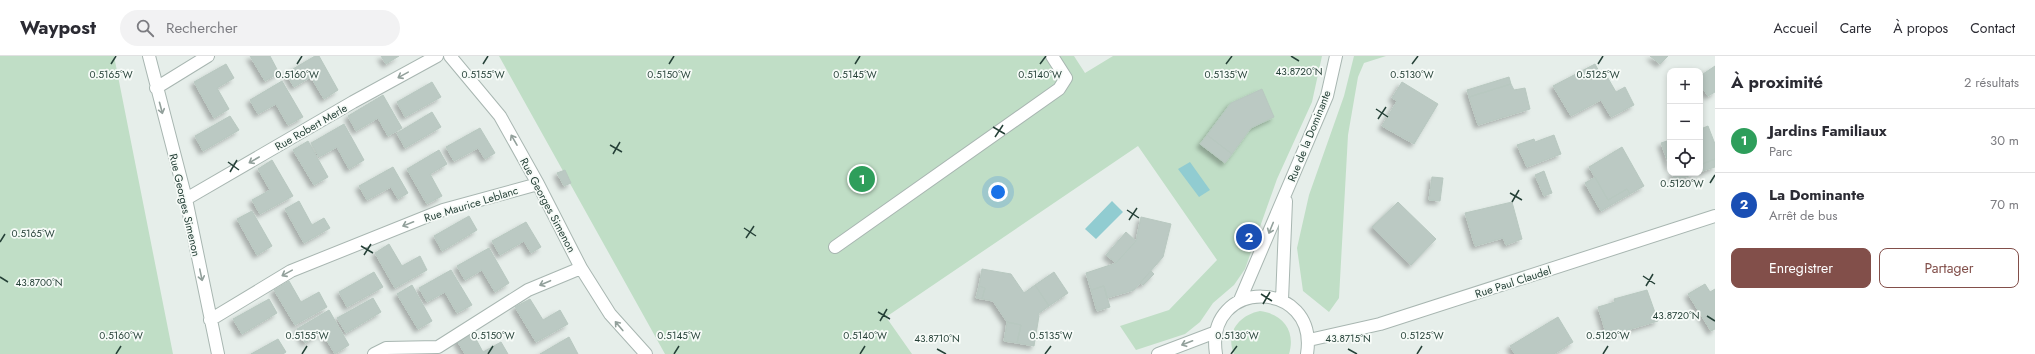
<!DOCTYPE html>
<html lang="fr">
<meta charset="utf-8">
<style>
:root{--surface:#fff;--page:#f2f2f3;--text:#2b2b33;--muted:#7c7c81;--line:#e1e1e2;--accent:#824f4a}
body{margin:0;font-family:Jost,sans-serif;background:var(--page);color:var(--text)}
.controls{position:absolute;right:12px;top:12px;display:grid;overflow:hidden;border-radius:8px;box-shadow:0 2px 6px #0003}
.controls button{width:36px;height:36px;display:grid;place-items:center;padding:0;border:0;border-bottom:1px solid var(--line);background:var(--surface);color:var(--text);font:20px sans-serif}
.you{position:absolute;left:998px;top:136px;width:14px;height:14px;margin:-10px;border:3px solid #fff;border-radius:50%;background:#1a73e8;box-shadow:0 0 0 6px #1a73e833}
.badge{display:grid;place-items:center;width:26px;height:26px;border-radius:50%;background:var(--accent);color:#fff;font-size:13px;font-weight:700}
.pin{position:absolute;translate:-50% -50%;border:2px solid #fff;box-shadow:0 1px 4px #0006}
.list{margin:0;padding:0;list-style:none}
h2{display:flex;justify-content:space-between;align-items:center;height:52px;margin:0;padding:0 16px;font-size:17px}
h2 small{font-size:13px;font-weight:400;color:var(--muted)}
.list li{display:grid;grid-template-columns:26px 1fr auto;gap:12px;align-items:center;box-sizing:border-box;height:64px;padding:0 16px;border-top:1px solid var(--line)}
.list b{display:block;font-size:15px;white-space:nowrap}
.list p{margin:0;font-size:13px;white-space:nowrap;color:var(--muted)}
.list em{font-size:13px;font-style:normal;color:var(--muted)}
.actions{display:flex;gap:8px;padding:12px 16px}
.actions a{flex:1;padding:9px 0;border:1px solid var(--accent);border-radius:8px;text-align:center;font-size:14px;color:var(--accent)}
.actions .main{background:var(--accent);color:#fff}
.icon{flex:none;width:22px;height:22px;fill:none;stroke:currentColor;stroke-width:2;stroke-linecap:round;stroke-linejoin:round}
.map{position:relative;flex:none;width:1715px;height:298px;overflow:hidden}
header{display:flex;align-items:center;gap:24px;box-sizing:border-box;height:56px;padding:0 20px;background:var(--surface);border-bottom:1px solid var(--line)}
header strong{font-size:19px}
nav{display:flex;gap:22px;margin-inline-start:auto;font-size:14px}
.search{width:280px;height:36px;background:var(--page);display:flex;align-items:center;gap:10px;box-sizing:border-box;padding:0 14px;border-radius:22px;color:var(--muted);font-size:15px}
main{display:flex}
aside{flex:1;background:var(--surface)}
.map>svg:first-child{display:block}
.green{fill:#c0dec6}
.water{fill:#91ccd1}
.building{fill:#bbc9c3;stroke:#b8c8c0;filter:url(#shadow)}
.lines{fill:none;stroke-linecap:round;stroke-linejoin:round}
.lane-casing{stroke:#a8b6b1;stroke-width:14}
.street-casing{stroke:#a8b6b1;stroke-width:14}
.lane{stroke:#fff;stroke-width:12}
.street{stroke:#fff;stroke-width:12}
.oneway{stroke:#92a09b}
.ticks{fill:none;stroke:#254037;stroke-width:1.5}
.labels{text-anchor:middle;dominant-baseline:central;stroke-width:3.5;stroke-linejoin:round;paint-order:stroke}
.street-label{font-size:11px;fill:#254037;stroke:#f7fbf8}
.ticks-label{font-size:10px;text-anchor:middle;fill:#254037;stroke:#f7fbf8;stroke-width:3.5;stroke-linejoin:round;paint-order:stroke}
</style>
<header>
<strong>Waypost</strong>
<div class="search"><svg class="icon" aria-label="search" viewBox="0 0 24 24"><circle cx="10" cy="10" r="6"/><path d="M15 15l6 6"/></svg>Rechercher</div>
<nav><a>Accueil</a><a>Carte</a><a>À propos</a><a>Contact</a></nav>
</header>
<main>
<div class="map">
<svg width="1715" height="298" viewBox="0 0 1715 298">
<defs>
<filter id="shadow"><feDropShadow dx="-3.5" dy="3.5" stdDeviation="2" flood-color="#0004"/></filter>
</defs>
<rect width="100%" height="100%" fill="#e6eeea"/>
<!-- green -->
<path class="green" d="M0 0H114L173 298H0Z
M499 0H1074L1085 17 1113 0H1322L1312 46 1277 123 1245 213 1234 229 1213 247 1200 266 1185 278 1136 294 1120 270 1169 254 1217 204 1138 90 886 261 912 298H665Z
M1354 0H1386L1364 7 1358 21 1348 79 1339 242 1329 256 1303 235 1297 192 1309 139 1344 40Z
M1260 255C1283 258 1296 275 1289 298H1234C1225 277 1239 259 1260 255Z"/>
<!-- water -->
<path class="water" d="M1190 106 1210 134 1199 141 1178 113Z
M1112 145 1123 156 1096 183 1085 173Z"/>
<!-- building -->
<path class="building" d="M250 0H270L279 17 265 25Z
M315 0H319L338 34 324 43 311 21 294 31 286 17Z
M381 0H399L386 8Z
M1650 0H1668L1660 8Z
M226 8 234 22 217 32 229 53 214 62 194 26Z
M1595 8 1601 19 1605 17 1616 36 1625 31 1634 49 1611 61 1601 44 1571 60 1553 30Z
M1715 10V36L1708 40 1700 28V20Z
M1509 21 1511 28 1469 41 1467 34Z
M282 25 303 61 288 69 276 48 258 58 250 44Z
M432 26 441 41 405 61 397 46Z
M1402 26 1438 48 1414 88 1382 70 1397 45 1392 42Z
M1511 28 1514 34 1525 32 1530 53 1478 69 1469 41Z
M1262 33 1274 61 1251 72 1232 98 1207 79 1231 47Z
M383 39 402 72 388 80 378 62 356 75 348 60Z
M432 56 441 71 405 92 397 77Z
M230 60 239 74 203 95 195 80Z
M344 68 364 104 349 113 337 91 319 101 311 87Z
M1708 70 1715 88V103L1700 109V76L1703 74V72Z
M480 72 495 97 485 103 478 92 454 105 446 91Z
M1207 79 1232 98 1225 107 1200 88Z
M1554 79 1561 98 1527 111 1517 89 1534 83 1535 86Z
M1670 84V112L1661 87Z
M308 85 328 121 314 129 293 94Z
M1622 91 1644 130 1630 138 1627 133 1608 144 1589 111Z
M439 94 447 108 430 118 442 140 427 148 407 113Z
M1715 103V111L1700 116V109Z
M272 104 293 140 260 158 252 144 270 134 258 113Z
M393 111 408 137 398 143 391 131 367 144 359 130Z
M565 114 571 127 564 130 557 117Z
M1544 115 1552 137 1544 140 1535 119Z
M1672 117H1697L1675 125Z
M1432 121 1443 122 1440 145 1429 144Z
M1595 121 1608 144 1627 133 1630 138 1601 155 1585 127Z
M299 145 312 169 324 162 330 172 304 187 285 153Z
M1398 146 1436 183 1411 209 1372 171Z
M1512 146 1522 183 1506 189 1503 182 1475 190 1465 157Z
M252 155 272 190 257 199 237 163Z
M469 160 477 174 442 195 434 180Z
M1141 161 1171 168 1163 201 1134 234 1107 242 1104 230 1091 234 1086 217 1116 207 1136 185Z
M526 166 541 191 531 197 524 185 500 199 492 185Z
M1126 176 1136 185 1116 207 1106 199Z
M389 188 402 210 420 200 427 214 395 232 375 197Z
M489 192 509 227 495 236 482 214 465 224 457 210Z
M982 213 1011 218 1024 237 1035 229 1049 250 1038 258 1039 260 1034 290 1017 287 1021 269 1007 266 993 245 982 243 985 232 979 230Z
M451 214 472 249 457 257 445 236 427 246 419 232Z
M1151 215 1154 218 1143 229 1140 227Z
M374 216 383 231 347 251 339 236Z
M1054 216 1068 237 1049 250 1035 229Z
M289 225 301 246 319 236 327 251 295 269 274 234Z
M1705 228 1710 236 1715 233V273L1711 275 1688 238Z
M412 229 432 265 418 273 397 238Z
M979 230 985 232 982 243 976 242Z
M1104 230 1110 251 1097 255 1091 234Z
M1647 234 1658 265 1607 280 1598 251 1615 246 1614 243Z
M373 242 381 256 346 277 337 262Z
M269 243 277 257 242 278 233 263Z
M530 243 543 264 560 254 568 268 536 286 515 251Z
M329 254 349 289 335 298 322 276 305 287 297 273Z
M1558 261 1573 286 1554 298H1515L1510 290Z
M1007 266 1021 269 1017 287 1004 285Z
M471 274 483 296 501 286 508 298H465L456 283Z
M569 281 578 298H540Z
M278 283 286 296 283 298H251Z"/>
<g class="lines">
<defs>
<path id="lane" d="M835 191 1059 33 1066 22 1052 0"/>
<path id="street" d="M149 0 186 143 218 298
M450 0 500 60 538 128 581 212 610 258 646 298
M156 32 208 0
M186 143 353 46 437 0
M1240 244 1327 40 1336 0
M1282 244 1286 145
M210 264 291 215 443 154 538 128
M1309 284 1380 268 1715 160
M374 298 386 292 438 291 528 234 581 212
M1158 298 1216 276
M1216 298C1204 221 1319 222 1307 298"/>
</defs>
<!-- lane casing -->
<use href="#lane" class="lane-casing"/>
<!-- street casing -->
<use href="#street" class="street-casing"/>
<!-- lane -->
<use href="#lane" class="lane"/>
<!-- street -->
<use href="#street" class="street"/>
</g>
<!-- one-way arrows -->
<defs><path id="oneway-shaft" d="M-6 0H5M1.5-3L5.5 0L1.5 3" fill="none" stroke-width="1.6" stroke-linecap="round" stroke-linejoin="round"/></defs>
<g class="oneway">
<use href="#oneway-shaft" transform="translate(403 19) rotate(151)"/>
<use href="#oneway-shaft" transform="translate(161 52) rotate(75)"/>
<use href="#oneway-shaft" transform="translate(514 84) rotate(-120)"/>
<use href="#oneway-shaft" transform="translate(254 104) rotate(150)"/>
<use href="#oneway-shaft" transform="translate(408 168) rotate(158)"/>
<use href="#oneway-shaft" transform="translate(1271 172) rotate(112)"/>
<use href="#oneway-shaft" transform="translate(287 217) rotate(151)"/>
<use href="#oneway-shaft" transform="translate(201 219) rotate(78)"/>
<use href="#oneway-shaft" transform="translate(545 227) rotate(157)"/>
<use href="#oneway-shaft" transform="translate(619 270) rotate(-130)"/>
<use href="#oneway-shaft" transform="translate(1187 287) rotate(159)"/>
</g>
<!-- ticks -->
<path class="ticks" d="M1291 0 1299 5M111 8 116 0M297 8 302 0M483 8 488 0M669 8 674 0M855 8 860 0M1040 8 1046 0M1226 8 1232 0M1412 8 1418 0M1598 8 1603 0M1376 53 1388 61M1378 63 1386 51M993 71 1005 78M995 81 1003 69M610 89 622 96M613 98 620 86M228 106 239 114M230 116 237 104M1710 127 1715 119M1510 137 1522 144M1512 146 1519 134M1127 154 1139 162M1129 164 1137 152M744 172 756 180M746 182 754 170M0 186 5 178M361 190 373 197M364 199 371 188M1643 220 1655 228M0 221 8 226M1646 230 1653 218M1261 238 1272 245M1263 248 1270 236M878 256 890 263M1707 260 1715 265M880 265 887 253M937 293 946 298M1348 293 1357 298M116 298 121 290M302 298 307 290M488 298 493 290M674 298 679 290M860 298 865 290M1045 298 1051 290M1231 298 1237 290M1417 298 1422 290M1603 298 1608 290"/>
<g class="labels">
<!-- street labels -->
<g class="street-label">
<text transform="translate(311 71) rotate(-30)">Rue Robert Merle</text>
<text transform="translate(1309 80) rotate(-68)">Rue de la Dominante</text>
<text transform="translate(471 148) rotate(-17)">Rue Maurice Leblanc</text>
<text transform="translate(185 149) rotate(77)">Rue Georges Simenon</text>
<text transform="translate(548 149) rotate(62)">Rue Georges Simenon</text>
<text transform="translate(1513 226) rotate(-18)">Rue Paul Claudel</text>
</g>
</g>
<g class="ticks-label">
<text x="1299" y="19">43.8720°N</text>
<text x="855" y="22">0.5145°W</text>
<text x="1412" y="22">0.5130°W</text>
<text x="1598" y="22">0.5125°W</text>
<text x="111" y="22">0.5165°W</text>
<text x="297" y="22">0.5160°W</text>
<text x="483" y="22">0.5155°W</text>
<text x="669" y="22">0.5150°W</text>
<text x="1040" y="22">0.5140°W</text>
<text x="1226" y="22">0.5135°W</text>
<text x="1682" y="131">0.5120°W</text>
<text x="33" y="181">0.5165°W</text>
<text x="39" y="230">43.8700°N</text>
<text x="1676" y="263">43.8720°N</text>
<text x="121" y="283">0.5160°W</text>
<text x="307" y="283">0.5155°W</text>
<text x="493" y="283">0.5150°W</text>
<text x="679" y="283">0.5145°W</text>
<text x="865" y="283">0.5140°W</text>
<text x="1051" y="283">0.5135°W</text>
<text x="1237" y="283">0.5130°W</text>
<text x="1422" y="283">0.5125°W</text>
<text x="1608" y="283">0.5120°W</text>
<text x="937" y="286">43.8710°N</text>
<text x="1348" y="286">43.8715°N</text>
</g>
</svg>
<div class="controls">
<button>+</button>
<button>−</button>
<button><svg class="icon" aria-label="locate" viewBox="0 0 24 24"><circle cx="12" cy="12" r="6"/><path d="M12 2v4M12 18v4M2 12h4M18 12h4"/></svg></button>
</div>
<div class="you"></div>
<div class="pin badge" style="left:862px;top:123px;background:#2e9e5b">1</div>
<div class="pin badge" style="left:1249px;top:181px;background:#1a4fb4">2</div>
</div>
<aside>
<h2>À proximité<small>2 résultats</small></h2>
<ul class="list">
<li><span class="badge" style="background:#2e9e5b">1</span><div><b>Jardins Familiaux</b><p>Parc</p></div><em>30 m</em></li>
<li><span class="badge" style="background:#1a4fb4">2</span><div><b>La Dominante</b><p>Arrêt de bus</p></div><em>70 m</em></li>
</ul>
<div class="actions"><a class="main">Enregistrer</a><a>Partager</a></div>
</aside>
</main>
